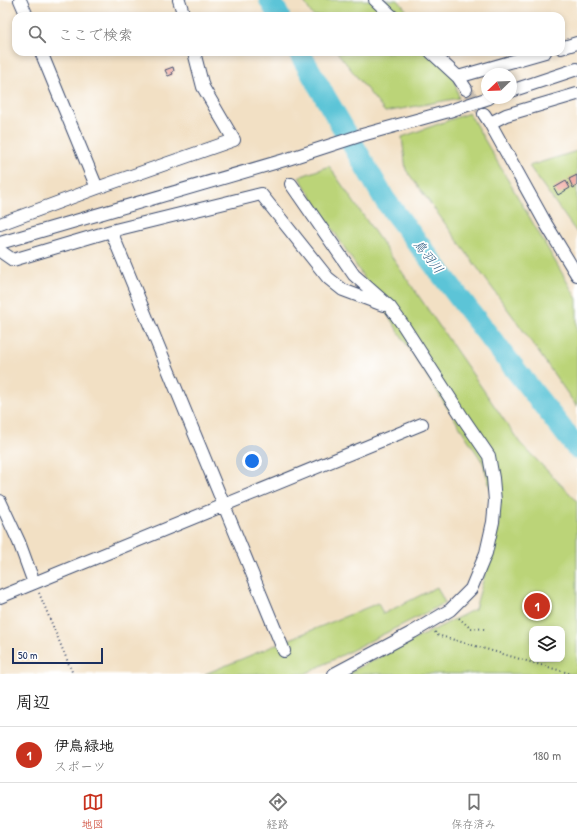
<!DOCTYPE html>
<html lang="ja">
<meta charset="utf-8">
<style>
:root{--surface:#fff;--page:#f6f6f6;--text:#222;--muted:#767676;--line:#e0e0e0;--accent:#c8321e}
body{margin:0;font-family:"Patrick Hand","Klee One",sans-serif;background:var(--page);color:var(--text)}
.controls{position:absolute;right:12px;bottom:12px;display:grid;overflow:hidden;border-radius:8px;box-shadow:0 2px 6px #0003}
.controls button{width:36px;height:36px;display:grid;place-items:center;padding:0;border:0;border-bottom:1px solid var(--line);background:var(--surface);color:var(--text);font:20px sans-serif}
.compass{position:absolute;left:481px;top:68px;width:36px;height:36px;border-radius:50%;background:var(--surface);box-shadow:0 2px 6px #0003;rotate:247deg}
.scale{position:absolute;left:12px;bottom:10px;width:91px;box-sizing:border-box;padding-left:4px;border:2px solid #1b2f5e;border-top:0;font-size:11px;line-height:14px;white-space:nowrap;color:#1b2f5e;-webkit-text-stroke:3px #fff;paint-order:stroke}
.you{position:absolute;left:252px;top:461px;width:14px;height:14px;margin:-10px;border:3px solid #fff;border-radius:50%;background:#1a73e8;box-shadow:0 0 0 6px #1a73e833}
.badge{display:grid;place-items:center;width:26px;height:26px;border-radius:50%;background:var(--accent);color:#fff;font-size:13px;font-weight:700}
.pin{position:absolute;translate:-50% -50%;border:2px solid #fff;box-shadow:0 1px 4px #0006}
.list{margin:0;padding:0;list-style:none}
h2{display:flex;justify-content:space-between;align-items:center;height:52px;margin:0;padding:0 16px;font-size:17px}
h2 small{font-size:13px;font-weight:400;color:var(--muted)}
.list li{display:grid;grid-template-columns:26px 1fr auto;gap:12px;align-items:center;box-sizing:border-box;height:56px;padding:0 16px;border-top:1px solid var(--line)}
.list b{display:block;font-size:15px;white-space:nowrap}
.list p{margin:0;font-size:13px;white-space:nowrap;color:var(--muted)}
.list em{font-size:13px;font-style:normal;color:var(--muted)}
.icon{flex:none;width:22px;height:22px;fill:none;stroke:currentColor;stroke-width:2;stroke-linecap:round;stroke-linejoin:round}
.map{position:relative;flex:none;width:577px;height:674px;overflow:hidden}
.search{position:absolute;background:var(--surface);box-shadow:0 2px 6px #0003;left:12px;right:12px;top:12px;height:44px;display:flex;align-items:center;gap:10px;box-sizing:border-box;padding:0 14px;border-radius:12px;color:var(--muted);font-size:15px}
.sheet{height:108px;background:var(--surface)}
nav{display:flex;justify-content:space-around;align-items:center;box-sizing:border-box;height:56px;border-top:1px solid var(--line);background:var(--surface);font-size:11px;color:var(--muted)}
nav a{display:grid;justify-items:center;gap:2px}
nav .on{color:var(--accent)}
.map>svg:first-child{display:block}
.green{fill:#bbd478;stroke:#6b826b;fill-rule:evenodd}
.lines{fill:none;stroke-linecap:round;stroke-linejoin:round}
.river{stroke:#5bc4d7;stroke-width:22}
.building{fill:#ed9389}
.minor-tunnel{stroke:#c7bdb0;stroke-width:12;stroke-dasharray:12 6;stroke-linecap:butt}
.minor-casing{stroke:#3b4a6d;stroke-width:14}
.path{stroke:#3b4a6d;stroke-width:2;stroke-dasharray:1 3;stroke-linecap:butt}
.minor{stroke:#fff;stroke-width:12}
.labels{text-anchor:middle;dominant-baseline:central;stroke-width:3.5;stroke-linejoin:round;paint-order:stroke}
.water-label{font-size:13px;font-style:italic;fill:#2e5c82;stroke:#fff}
</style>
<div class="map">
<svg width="577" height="674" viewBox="0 0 577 674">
<rect width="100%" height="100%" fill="#fff"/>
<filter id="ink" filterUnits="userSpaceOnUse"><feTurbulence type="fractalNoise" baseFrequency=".025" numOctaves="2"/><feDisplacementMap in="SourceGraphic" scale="8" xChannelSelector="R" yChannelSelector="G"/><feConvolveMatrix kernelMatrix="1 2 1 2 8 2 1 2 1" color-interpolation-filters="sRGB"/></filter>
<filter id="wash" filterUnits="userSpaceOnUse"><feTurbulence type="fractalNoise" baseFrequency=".012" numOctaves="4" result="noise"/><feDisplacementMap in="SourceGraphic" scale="16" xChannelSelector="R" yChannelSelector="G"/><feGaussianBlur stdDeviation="0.9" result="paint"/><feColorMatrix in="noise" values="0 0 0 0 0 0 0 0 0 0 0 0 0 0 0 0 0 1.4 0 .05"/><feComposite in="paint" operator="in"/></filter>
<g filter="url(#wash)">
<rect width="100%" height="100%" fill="#f2e0c4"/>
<!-- green -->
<path class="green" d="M303 0H398L411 16H313Z
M337 52H441L449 61 459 98 385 112Z
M469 113 577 299V407L525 333 406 170 402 137Z
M577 151V233L529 166Z
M329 166 520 443 577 501V674H346L475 609 500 521 483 463 299 177ZM532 629H562V659H532Z
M437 587 445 603 305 674H205L378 603 383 614Z"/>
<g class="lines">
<!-- river -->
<path class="river" d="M270 0 279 16
M299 52 385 200 474 317 577 448"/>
</g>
<g id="blocks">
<!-- building -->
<path class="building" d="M173 67 174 71 172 72 173 74 168 76 165 70Z
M577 175V186L573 188 569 179Z
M566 181 570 188 558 195 554 188Z"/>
</g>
</g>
<g filter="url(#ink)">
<use href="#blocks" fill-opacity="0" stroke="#3b4a6d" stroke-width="1"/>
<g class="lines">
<!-- minor-tunnel -->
<path class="minor-tunnel" d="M466 89 484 114"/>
<defs>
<path id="minor" d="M20 0 27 16
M179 0 184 16
M375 0 392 16
M561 48 577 43
M41 52 97 188
M431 52 458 77 466 89
M458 77 545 52
M511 91 577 69
M484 114 490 123 546 224 577 275
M490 123 506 115 577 94
M291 184 354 275 390 307 403 325 463 418 489 456 493 478 495 501 493 522 486 553 471 589 450 610 413 632 334 674
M0 224 97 188 234 140 203 87 194 52
M111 231 284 651
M0 243 288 159 362 135 449 111 489 98
M0 251 13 260 111 231 261 194 328 278 343 290 383 305
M0 501 19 542 34 583
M0 597 422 424"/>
</defs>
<!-- minor casing -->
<use href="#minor" class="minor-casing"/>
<!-- path -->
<path class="path" d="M39 593 73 674
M459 618 470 628 485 629
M435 632 437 635 572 674"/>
<!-- minor -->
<use href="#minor" class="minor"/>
</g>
</g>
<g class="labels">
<!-- water labels -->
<g class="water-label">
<text transform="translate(429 256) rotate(52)">鳥羽川</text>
</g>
</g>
</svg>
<div class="controls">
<button><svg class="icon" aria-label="layers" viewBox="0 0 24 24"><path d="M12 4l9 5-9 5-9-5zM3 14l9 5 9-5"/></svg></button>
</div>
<svg class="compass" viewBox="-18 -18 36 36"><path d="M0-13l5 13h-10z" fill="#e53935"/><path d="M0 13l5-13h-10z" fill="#767676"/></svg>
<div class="scale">50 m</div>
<div class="you"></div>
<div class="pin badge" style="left:537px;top:606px">1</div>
<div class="search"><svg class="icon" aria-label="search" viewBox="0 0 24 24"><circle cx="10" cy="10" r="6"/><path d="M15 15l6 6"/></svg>ここで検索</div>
</div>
<section class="sheet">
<h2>周辺<small></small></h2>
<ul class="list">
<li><span class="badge">1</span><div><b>伊鳥緑地</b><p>スポーツ</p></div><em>180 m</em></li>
</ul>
</section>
<nav>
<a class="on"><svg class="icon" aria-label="map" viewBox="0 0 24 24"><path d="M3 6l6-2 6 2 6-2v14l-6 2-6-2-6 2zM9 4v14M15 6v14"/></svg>地図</a>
<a><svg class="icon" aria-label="directions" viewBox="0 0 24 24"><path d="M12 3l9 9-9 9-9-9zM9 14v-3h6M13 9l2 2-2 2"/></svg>経路</a>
<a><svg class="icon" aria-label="saved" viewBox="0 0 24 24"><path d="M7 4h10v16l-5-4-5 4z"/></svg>保存済み</a>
</nav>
